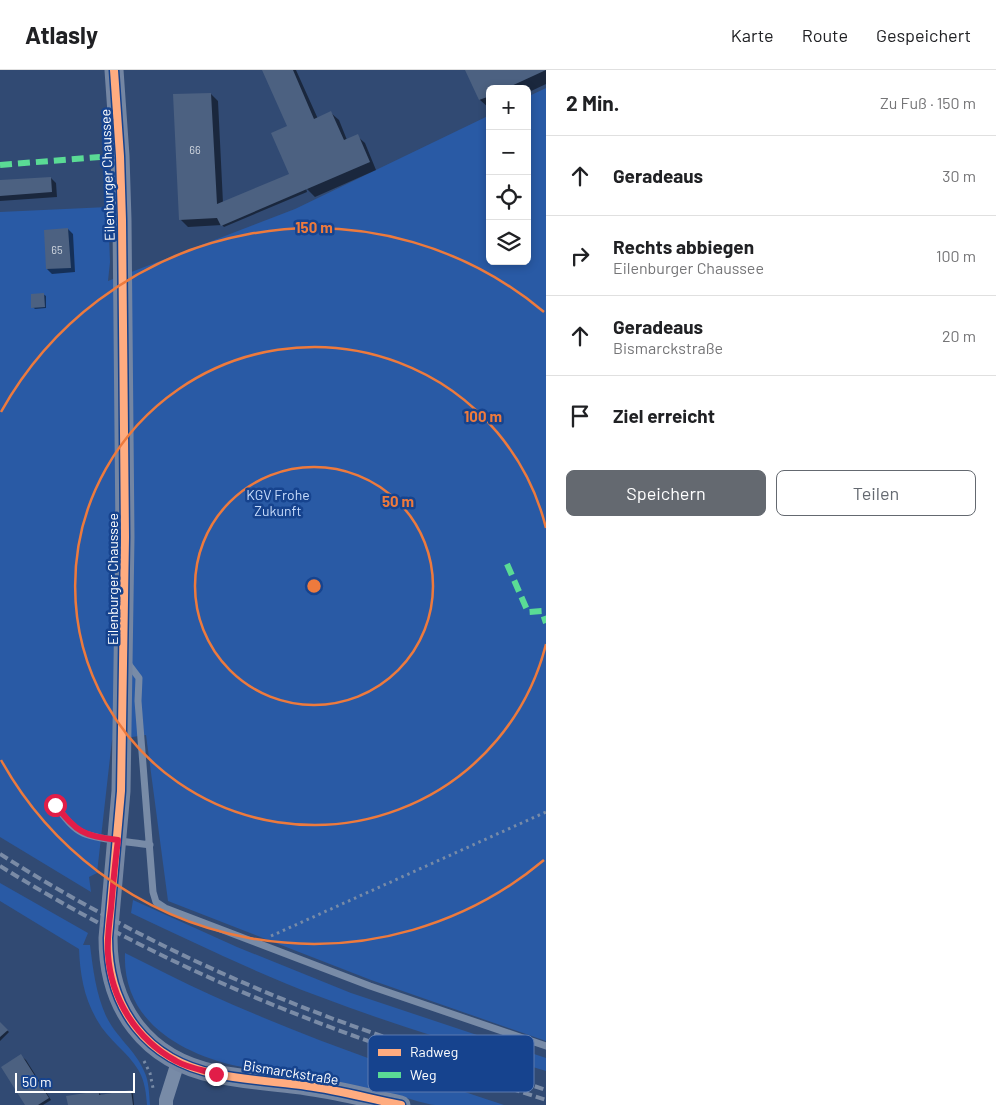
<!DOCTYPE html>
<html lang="de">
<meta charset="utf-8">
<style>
:root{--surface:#fff;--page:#f2f2f2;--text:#202124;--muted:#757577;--line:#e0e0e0;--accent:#646970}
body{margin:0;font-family:Barlow,sans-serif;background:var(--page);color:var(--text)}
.controls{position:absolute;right:15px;top:15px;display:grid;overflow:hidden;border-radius:8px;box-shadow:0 2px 8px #0003}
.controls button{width:45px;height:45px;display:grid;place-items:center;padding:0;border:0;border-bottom:1px solid var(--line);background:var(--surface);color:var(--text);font:25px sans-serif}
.scale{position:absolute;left:15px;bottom:12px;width:120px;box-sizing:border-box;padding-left:5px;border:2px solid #fff;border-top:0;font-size:14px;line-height:18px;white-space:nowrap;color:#fff;-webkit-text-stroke:4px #16438e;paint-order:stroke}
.stop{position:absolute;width:15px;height:15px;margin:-11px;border:4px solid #e11d48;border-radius:50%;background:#fff}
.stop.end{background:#e11d48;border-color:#fff;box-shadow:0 1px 5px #0008}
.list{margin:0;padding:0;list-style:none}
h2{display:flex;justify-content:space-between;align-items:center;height:65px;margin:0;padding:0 20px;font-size:21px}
h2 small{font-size:16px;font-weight:400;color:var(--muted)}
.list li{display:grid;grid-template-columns:32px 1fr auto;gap:15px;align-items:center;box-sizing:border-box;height:80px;padding:0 20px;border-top:1px solid var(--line)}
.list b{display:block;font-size:19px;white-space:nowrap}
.list p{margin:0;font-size:16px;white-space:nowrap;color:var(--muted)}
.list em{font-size:16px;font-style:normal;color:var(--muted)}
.actions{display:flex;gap:10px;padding:15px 20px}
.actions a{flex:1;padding:11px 0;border:1px solid var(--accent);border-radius:8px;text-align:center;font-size:18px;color:var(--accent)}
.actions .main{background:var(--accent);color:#fff}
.icon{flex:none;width:28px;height:28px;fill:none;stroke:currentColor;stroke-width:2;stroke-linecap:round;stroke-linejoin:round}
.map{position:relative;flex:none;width:546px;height:1035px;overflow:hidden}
header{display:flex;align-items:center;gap:30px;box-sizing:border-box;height:70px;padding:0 25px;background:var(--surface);border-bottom:1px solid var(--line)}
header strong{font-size:24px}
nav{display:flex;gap:28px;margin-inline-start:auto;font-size:18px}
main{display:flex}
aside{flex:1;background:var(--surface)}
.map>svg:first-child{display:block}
.green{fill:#295aa5}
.shadow{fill:#0007}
.building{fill:#4c6181}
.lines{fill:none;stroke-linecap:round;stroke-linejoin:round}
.path{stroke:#788ba7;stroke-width:3;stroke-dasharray:2.5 4;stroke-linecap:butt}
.lane{stroke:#788ba7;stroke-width:7}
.street{stroke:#788ba7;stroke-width:14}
.secondary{stroke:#7486a3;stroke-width:19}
.rail{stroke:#7a8ba6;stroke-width:4;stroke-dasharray:9 4;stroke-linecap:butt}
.quiet{stroke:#5adb95;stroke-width:6;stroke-dasharray:12 6;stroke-linecap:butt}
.cycleway-casing{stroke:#16438e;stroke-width:11}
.cycleway{stroke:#ffac80;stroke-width:8}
.route{stroke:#e11d48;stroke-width:6}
.ring{fill:none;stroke:#ed7a3d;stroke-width:2.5}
.labels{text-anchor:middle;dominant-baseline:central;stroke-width:5;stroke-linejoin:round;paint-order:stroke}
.number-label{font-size:11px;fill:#d2d8e0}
.street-label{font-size:14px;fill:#fff;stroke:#16438e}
.park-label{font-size:14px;fill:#c8dcfb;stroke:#16438e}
.key{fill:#16438e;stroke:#5c7bb0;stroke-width:1}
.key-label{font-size:14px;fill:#fff}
.centre{fill:#ed7a3d;stroke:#16438e;stroke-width:2.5}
.ring-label{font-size:15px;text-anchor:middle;font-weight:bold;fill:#ed7a3d;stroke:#16438e;stroke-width:5;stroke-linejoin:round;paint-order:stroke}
</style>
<header>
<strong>Atlasly</strong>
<nav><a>Karte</a><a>Route</a><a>Gespeichert</a></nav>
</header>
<main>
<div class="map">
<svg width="546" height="1035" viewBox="0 0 546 1035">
<rect width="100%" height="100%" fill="#314a73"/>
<!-- green -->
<path class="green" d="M546 18V971L371 910 168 831 146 665 112 670 97 803 89 807 91 822 0 767V142L108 137 110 192 108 211 295 139 490 45V191H527V27Z
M0 813 88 863 83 875H90C93 899 96 924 106 946 116 967 136 981 144 1001 149 1011 149 1023 150 1035H147C146 1023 145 1012 139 1001 128 982 108 970 97 950 84 928 80 904 79 879L0 831Z
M133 830 237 877 351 923 546 988V1001C470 977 393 955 318 926 254 902 193 872 131 843Z
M125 883C154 897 182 912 211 925 306 968 405 1002 504 1035 481 1035 458 1035 435 1035 424 1034 413 1029 402 1027 370 1020 338 1012 305 1005 283 1000 260 1001 237 996 179 983 122 950 125 883Z"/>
<!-- shadow -->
<path class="shadow" d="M264 0H296L318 49 331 43 339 50 347 70 357 66 365 73 376 100 315 127 306 118 307 122 224 157 222 155 188 157 180 149 211 24 218 31 223 133 291 105 288 56Z
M467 0H546V14L527 23V19H490V39L480 30Z
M51 108 56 113 57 127 0 131V112Z
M68 159 73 164 75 202 52 204 47 199Z
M43 224 46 226V238L35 239 33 237Z
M0 954 9 962 0 971Z
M21 986 26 990 51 1030 43 1035H27Z
M131 1021 133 1024 134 1035H69L99 1023 101 1025Z"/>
<!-- building -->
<path class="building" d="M262 0H293L314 49 331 41 344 70 358 64 370 92 221 156 217 148 179 150 173 24 211 23 217 134 289 104 271 63 287 56Z
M465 0H546L505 19H490V26L479 30Z
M51 107 52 122 0 126V110Z
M68 158 71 198 46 199 44 160Z
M44 223 45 237 31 238V224Z
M0 952 8 960 0 967Z
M21 984 49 1028 38 1035H25L1 997Z
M131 1020 133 1035H68L66 1026 99 1021V1025Z"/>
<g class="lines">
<!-- path -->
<path class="path" d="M271 866 546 742
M144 991 150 1003 153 1018"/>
<!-- lane -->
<path class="lane" d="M127 592 139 608 138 631 153 822 156 832 165 838 370 916 546 976
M55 735C63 745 72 758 83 763 98 770 132 772 150 775"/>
<!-- street -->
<path class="street" d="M166 1035V1030L178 992"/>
<!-- secondary -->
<path class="secondary" d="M114 0 120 86 122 150 125 467 121 721 108 868C108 938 146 990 216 1004 246 1010 277 1012 307 1016 339 1020 370 1029 401 1035"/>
<!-- rail -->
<path class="rail" d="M0 784C104 850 216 905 331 948 402 974 474 996 546 1020
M0 796C89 851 183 899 281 938 367 973 457 1001 546 1030"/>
<!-- quiet -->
<path class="quiet" d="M0 95 100 87
M507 494 528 542 542 541 546 553"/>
<defs>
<path id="cycleway" d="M114 0 120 86 122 150 125 467 121 721 108 868C108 938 146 990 216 1004 246 1010 277 1012 307 1016 339 1020 370 1029 401 1035"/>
</defs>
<!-- cycleway casing -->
<use href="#cycleway" class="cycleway-casing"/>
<!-- cycleway -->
<use href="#cycleway" class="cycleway"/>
</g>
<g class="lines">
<!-- route -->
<path class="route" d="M55 735C79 763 81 765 118 770 115 792 113 815 111 838 109 853 107 868 108 884 111 929 136 969 176 991 188 998 203 1000 216 1004"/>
</g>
<!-- distance rings -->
<g class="ring">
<circle cx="314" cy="516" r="119"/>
<path d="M546 574A239 239 0 1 1 546 458"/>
<path d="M544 790A358 358 0 0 1 1 690M1 342A358 358 0 0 1 544 242"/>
</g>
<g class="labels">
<!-- number labels -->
<g class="number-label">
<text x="195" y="79">66</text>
<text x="57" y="179">65</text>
</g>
<!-- street labels -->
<g class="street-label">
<text transform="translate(107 105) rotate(-92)">Eilenburger Chaussee</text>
<text transform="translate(112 509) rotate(-90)">Eilenburger Chaussee</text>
<text transform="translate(291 1002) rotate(9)">Bismarckstraße</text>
</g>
<!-- park labels -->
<g class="park-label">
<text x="278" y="424">KGV Frohe<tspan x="278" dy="16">Zukunft</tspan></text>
</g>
</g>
<!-- legend -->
<rect x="368" y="965" width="166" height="57" rx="8" class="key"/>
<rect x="378" y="979" width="23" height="7" fill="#ffac80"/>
<rect x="378" y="1002" width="23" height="6" fill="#5adb95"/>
<g class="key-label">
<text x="410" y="987">Radweg</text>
<text x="410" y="1010">Weg</text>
</g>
<circle cx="314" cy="516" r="8" class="centre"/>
<g class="ring-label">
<text x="314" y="163">150 m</text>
<text x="483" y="352">100 m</text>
<text x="398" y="437">50 m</text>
</g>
</svg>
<div class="controls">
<button>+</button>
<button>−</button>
<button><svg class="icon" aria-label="locate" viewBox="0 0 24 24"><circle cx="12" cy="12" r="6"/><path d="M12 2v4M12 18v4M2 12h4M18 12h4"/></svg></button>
<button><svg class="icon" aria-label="layers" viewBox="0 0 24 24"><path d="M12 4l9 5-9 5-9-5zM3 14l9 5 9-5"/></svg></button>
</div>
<div class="scale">50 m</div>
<div class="stop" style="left:55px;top:735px"></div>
<div class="stop end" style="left:216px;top:1004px"></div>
</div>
<aside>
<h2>2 Min.<small>Zu Fuß · 150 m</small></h2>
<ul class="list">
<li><svg class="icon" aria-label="ahead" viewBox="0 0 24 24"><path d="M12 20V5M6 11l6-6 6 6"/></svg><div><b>Geradeaus</b></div><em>30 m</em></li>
<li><svg class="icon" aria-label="right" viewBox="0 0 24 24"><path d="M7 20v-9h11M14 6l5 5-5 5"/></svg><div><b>Rechts abbiegen</b><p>Eilenburger Chaussee</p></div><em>100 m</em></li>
<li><svg class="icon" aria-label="ahead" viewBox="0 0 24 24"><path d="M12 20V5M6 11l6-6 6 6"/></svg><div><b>Geradeaus</b><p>Bismarckstraße</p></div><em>20 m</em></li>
<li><svg class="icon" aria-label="arrive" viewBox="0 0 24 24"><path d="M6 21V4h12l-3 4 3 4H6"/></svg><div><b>Ziel erreicht</b></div></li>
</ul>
<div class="actions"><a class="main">Speichern</a><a>Teilen</a></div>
</aside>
</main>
